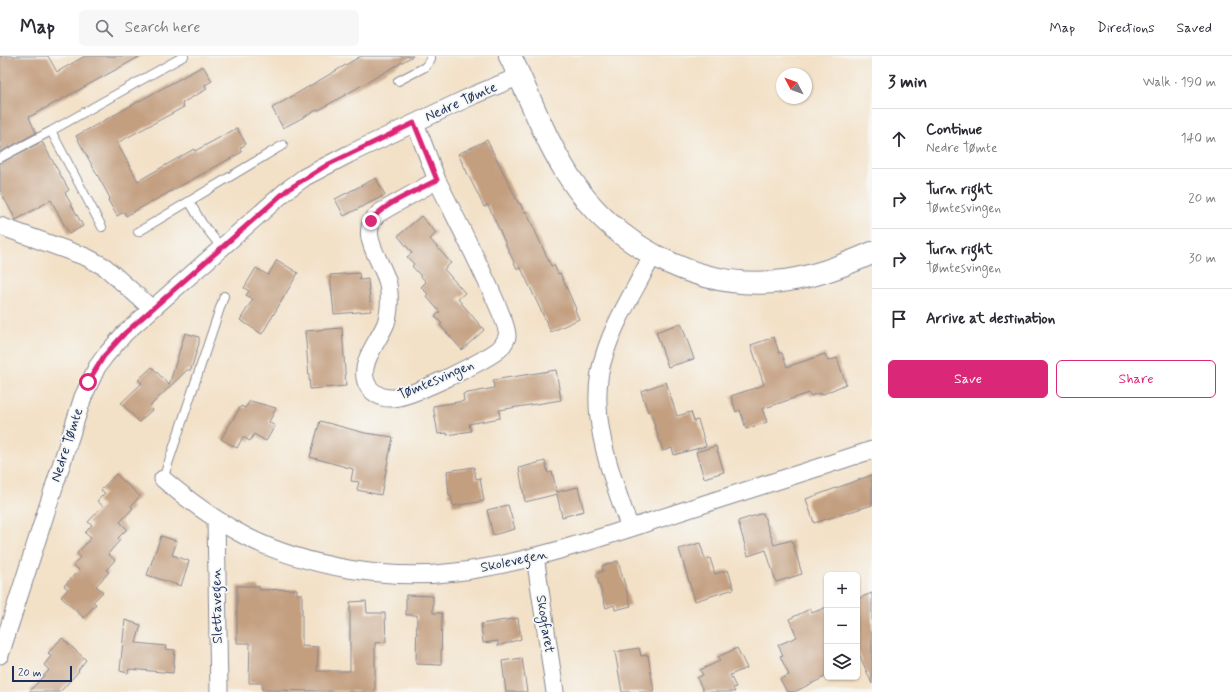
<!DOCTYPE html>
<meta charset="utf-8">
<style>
:root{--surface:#fff;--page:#f7f7f7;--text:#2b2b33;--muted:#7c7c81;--line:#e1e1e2;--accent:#db2777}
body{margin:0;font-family:Mynerve,sans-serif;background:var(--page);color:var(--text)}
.controls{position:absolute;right:12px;bottom:12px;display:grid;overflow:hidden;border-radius:6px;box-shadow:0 1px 3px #0004}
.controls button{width:36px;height:36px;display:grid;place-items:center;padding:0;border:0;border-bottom:1px solid var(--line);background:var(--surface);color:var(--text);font:20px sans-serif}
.compass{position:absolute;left:776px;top:12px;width:36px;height:36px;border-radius:50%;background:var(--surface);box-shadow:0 1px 3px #0004;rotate:311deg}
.scale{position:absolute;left:12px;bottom:10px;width:60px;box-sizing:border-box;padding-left:4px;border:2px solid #1b2f5e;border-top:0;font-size:11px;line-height:14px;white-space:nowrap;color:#1b2f5e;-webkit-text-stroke:3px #f6f6f2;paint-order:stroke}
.stop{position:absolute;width:12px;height:12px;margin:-9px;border:3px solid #db2777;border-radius:50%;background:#fff}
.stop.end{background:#db2777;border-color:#fff;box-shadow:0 1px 4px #0008}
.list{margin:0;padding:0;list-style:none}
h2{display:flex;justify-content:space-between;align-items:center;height:52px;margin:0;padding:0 16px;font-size:17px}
h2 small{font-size:13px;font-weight:400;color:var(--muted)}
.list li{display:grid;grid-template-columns:26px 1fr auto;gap:12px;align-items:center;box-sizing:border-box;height:60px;padding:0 16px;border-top:1px solid var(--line)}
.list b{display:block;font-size:15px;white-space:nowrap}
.list p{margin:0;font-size:13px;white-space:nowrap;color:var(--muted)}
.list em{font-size:13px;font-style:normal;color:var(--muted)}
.actions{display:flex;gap:8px;padding:12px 16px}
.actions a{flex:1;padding:9px 0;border:1px solid var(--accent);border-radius:6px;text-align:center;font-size:14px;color:var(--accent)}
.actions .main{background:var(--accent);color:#fff}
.icon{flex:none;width:22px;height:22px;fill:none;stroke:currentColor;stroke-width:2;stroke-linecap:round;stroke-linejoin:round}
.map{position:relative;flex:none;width:872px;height:636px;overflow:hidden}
header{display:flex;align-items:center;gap:24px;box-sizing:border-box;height:56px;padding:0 20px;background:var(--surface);border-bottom:1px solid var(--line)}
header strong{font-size:19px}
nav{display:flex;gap:22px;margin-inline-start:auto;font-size:14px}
.search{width:280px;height:36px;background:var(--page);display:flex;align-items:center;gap:10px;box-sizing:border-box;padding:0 14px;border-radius:6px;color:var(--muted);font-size:15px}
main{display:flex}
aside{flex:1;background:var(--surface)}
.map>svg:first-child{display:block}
.building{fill:#c39e7f}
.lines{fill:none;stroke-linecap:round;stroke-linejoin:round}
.lane-casing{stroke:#878892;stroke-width:10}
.street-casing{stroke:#878892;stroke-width:19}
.secondary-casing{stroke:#878892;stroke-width:24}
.lane{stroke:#fff;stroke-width:8}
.street{stroke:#fff;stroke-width:17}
.secondary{stroke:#fff;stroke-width:22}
.route{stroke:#db2777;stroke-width:5}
.labels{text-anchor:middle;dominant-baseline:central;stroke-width:3.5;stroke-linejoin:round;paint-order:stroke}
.street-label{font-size:14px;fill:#1b2f5e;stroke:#f6f6f2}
</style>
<header>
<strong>Map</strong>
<div class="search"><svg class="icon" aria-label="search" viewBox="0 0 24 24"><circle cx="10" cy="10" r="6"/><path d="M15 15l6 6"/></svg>Search here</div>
<nav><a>Map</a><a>Directions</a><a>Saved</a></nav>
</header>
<main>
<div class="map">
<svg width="872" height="636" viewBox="0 0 872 636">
<rect width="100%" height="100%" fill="#f6f6f2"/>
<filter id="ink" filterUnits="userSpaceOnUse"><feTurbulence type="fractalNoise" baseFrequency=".025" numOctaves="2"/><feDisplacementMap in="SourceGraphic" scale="8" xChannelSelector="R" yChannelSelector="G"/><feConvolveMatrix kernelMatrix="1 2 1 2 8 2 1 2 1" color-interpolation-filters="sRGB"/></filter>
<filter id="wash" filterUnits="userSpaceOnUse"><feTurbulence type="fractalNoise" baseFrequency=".012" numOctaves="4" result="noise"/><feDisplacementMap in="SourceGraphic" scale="16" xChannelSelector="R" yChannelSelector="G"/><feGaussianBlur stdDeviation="0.9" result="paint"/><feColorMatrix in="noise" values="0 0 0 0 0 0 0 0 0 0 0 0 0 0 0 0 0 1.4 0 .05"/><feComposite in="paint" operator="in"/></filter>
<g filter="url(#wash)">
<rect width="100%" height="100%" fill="#f3e1c7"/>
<g id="blocks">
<!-- building -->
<path class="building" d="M0 0H48L57 16 85 0H141L29 61 36 77 0 96Z
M361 0H413L317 55V54L283 72 272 52Z
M203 10 212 25 205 29 207 33 182 47 184 51 117 87 138 125 194 93 195 95 237 72 246 88 240 92 242 96 126 160 124 156 117 160 108 144 110 142 76 80Z
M487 84 519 148 520 147 524 156 526 155 551 210 554 209 558 218 560 217 576 253 575 254 579 263 551 276 521 212 517 213 488 149 484 151 458 98Z
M42 86 69 134 65 137 83 170 69 178 51 144 16 164 0 135V107Z
M376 122 385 139 344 160 335 143Z
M421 160 436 177 430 183 451 207 444 213 465 237 458 243 484 274 462 294 440 269 442 268 435 260 440 256 426 240 428 238 421 231 426 226 412 210 414 208 407 201 412 197 398 180Z
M277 204 298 217 262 278 240 264 253 243 246 239 249 235 244 232 256 212 268 219Z
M359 217 360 224 368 223 371 255 334 258 330 219Z
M681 267 694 303 668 311 656 276Z
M342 272 346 330 310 333 305 275Z
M185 277 199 281V287L191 314H187L150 350 153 353 139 366 121 347 142 327 138 324 152 311 169 329Z
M774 281 779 297H782L787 311 825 298 828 305 837 302 846 328 821 339 820 337 810 340 809 337 762 353 767 366 746 373 740 354 736 356 731 340 764 329 751 289Z
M556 314 561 344 499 354 500 362 469 368 471 375 447 379V377L438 378 433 350 464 345 463 338 494 332 493 324Z
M666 326 677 360 691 356 694 365 698 364 706 390 674 399 672 392 663 395 650 355 648 356 641 335Z
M250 345 276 352 269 366 275 370 266 385 254 378 250 385 243 381 237 392 221 383 241 350 245 352Z
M320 365 365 377 393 381 381 439 357 434 359 426 351 425 353 413 310 401Z
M716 390 724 416 704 422 696 396Z
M545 405 548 417 552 416 557 436 578 431 584 455 562 461 557 438 525 446 519 412Z
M474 411 476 423 480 422 484 445 453 450 451 440H449L447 415Z
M116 418 140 440 131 450 133 452 120 466 127 473 118 482 120 484 108 498 115 504 106 514 109 516 96 530 103 536 93 546 96 548 84 562 61 541 68 533 64 530 79 514 73 509 80 501 77 497 91 482 85 477 92 469 88 466 103 450 97 445 105 437 101 434Z
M872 419V449L814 467 806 443Z
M508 449 515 473 493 479 487 454Z
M763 457 774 489 792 484 802 518 776 526 766 494 748 500 738 465Z
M161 480 177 485 172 499 189 505 181 530 147 519Z
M700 487 705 503 710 502 715 518 728 514 734 533 695 545 679 493Z
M618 505 631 550 615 554 614 549 606 552 596 518 603 515 602 510Z
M237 530H259V534L297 533V538H302V590L318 591 317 615H350V546L366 545 367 557H385L386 586 375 587V636L262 634V627H249L250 587H237Z
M872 537V628L857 593V543Z
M406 539 433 540V557H442L441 609 416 608 417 559H406Z
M827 551V620L794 636H787L780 623 789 619 780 600 783 599 778 589 797 581 789 563 810 553 812 557Z
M518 562 521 583 498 590V585L483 587 481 568Z
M125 564 141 569 136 587 166 590 165 593 175 594 173 617 129 613 128 617 120 615Z
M62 582 86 604 78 614 79 615 60 636H29L49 614 44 609 51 600 48 597Z
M639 592 641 600 648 599 654 636H622L615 596Z
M737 592 747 612 730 619 736 631 733 632 735 636H704L697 622 703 619 700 614 720 605 718 601Z
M522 602 527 636H506L502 605Z"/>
</g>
</g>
<g filter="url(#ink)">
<use href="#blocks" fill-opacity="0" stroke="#878892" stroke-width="1"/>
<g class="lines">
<defs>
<path id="lane" d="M398 25 425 11 431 3V0
M51 75 102 171
M0 102 51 75 184 0
M189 145 202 167 221 191
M138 176 283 89
M163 423 224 240"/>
<path id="street" d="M415 67 437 124 379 157C355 177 383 205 388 228 390 241 390 255 386 267 379 285 359 306 366 326 370 336 381 343 393 342 412 341 480 307 497 295 501 292 505 286 507 281 511 268 447 145 437 124
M0 170 86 201 105 211 151 252
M163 423C189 445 216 465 247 481 307 511 390 525 456 516 521 508 584 487 646 467 721 442 797 419 872 394
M216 463 219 636
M630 472C611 419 585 354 605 297 616 262 637 231 653 198
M535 500 555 636
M0 599 83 341 97 311 105 300 125 277 287 134 305 121 349 98 474 39 520 20"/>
<path id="secondary" d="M510 0C530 41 545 84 570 122 613 188 694 233 774 226 809 223 840 211 872 197"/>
</defs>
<!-- lane casing -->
<use href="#lane" class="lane-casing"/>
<!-- street casing -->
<use href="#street" class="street-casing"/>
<!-- secondary casing -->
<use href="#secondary" class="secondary-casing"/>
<!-- lane -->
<use href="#lane" class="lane"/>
<!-- street -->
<use href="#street" class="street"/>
<!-- secondary -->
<use href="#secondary" class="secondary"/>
</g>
</g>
<g class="lines" filter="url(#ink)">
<!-- route -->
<path class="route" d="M88 326 104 300 125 277 287 134 327 109 414 67 437 124C419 134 382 148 371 165"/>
</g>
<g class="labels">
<!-- street labels -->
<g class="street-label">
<text transform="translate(461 46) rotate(-24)">Nedre Tømte</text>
<text transform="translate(436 324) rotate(-23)">Tømtesvingen</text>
<text transform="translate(67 389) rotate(-72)">Nedre Tømte</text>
<text transform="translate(514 505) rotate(-12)">Skolevegen</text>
<text transform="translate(217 550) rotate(-91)">Slettavegen</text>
<text transform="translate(545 568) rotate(81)">Skogfaret</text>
</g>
</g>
</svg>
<div class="controls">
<button>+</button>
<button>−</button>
<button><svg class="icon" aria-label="layers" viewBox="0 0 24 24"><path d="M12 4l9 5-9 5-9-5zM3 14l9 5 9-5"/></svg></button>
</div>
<svg class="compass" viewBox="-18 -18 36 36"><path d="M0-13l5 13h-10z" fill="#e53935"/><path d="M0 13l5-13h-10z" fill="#7c7c81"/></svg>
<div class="scale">20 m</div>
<div class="stop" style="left:88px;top:326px"></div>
<div class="stop end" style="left:371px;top:165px"></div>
</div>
<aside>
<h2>3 min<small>Walk · 190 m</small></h2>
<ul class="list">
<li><svg class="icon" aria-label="ahead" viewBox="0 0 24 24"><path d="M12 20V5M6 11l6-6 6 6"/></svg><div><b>Continue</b><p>Nedre Tømte</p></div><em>140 m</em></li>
<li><svg class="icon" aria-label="right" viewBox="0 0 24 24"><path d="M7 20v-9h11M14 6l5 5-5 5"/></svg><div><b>Turn right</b><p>Tømtesvingen</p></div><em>20 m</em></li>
<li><svg class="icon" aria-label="right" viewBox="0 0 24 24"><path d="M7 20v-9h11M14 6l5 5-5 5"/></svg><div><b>Turn right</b><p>Tømtesvingen</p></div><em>30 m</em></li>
<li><svg class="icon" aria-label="arrive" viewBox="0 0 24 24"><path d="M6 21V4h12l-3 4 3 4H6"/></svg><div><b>Arrive at destination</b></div></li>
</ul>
<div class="actions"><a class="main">Save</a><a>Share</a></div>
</aside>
</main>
